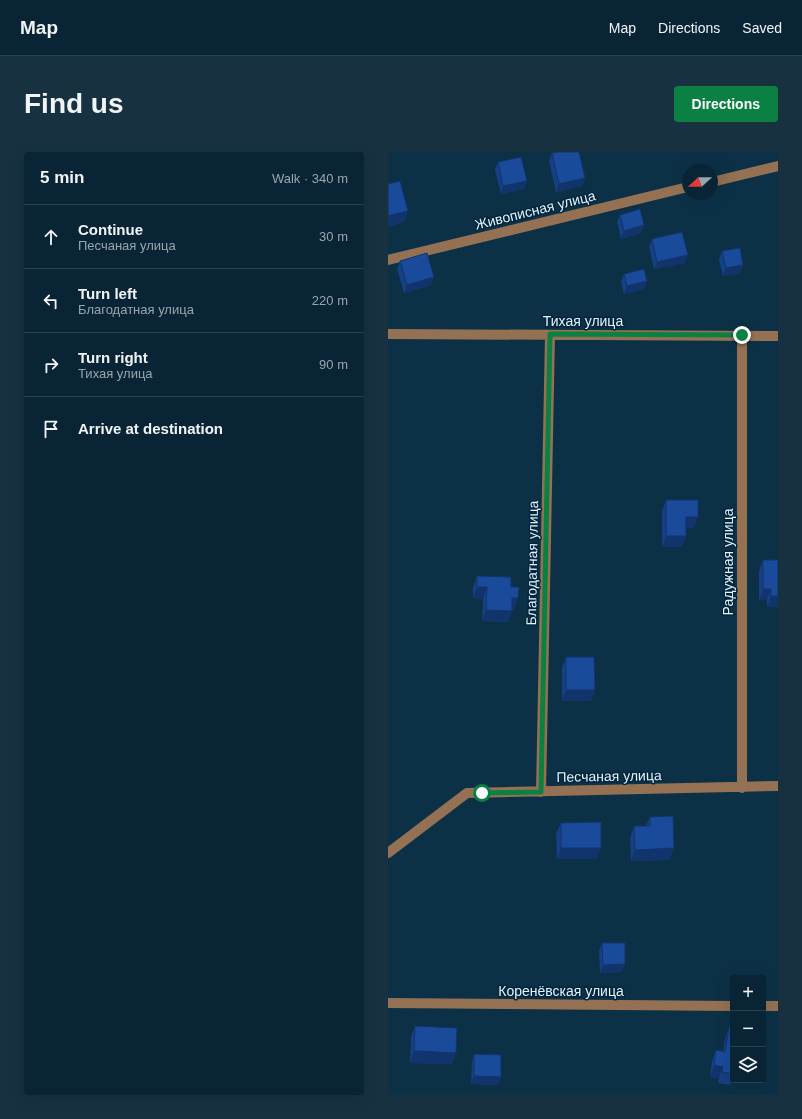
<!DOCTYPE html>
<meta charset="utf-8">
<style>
:root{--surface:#092535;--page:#173141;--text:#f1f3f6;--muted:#99a5ad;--line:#294250;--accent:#0b8043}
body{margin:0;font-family:Arial,sans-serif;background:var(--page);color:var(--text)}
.controls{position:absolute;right:12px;bottom:12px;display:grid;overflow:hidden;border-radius:4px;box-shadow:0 4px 16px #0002}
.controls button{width:36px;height:36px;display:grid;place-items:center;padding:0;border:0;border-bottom:1px solid var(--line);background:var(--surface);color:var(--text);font:20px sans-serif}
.compass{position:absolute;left:294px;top:12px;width:36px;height:36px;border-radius:50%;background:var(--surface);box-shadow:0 4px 16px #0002;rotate:249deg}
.stop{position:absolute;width:12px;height:12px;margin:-9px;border:3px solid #0b8043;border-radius:50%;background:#fff}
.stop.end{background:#0b8043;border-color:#fff;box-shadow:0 1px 4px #0008}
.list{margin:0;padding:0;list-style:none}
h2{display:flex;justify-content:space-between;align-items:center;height:52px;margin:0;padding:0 16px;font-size:17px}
h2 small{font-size:13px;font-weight:400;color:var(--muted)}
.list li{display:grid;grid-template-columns:26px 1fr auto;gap:12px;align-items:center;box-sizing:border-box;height:64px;padding:0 16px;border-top:1px solid var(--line)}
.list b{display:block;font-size:15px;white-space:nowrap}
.list p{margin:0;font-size:13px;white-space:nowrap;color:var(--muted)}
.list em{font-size:13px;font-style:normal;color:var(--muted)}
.icon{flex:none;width:22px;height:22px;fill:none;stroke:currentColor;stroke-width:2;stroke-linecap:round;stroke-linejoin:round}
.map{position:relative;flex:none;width:390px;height:943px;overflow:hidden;border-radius:4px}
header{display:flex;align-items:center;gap:24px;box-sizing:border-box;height:56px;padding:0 20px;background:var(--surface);border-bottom:1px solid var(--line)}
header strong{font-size:19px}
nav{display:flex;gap:22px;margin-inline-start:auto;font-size:14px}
.intro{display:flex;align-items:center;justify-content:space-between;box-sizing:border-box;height:96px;padding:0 24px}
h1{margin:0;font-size:28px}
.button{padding:10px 18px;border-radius:4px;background:var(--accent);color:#fff;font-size:14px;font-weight:700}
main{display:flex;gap:24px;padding:0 24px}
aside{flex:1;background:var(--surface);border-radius:4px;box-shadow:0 4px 16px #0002}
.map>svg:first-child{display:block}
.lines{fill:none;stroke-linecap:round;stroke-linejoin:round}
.minor{stroke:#957153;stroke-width:10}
.wall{fill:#164084}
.shaded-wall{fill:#12346c}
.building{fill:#1a4b9a;stroke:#12346c}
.route{stroke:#0b8043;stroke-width:5}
.labels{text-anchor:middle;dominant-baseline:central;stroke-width:3;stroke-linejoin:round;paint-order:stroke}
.street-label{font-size:14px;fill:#e3f2fd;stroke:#02263c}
</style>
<header>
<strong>Map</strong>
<nav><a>Map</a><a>Directions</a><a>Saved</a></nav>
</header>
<div class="intro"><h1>Find us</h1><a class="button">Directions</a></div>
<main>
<aside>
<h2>5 min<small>Walk · 340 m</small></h2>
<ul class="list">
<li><svg class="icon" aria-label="ahead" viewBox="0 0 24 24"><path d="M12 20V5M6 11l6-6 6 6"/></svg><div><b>Continue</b><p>Песчаная улица</p></div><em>30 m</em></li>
<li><svg class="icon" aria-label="left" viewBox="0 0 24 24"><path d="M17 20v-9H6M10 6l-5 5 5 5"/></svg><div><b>Turn left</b><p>Благодатная улица</p></div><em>220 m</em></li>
<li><svg class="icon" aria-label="right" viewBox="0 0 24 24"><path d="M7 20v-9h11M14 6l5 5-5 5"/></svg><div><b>Turn right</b><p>Тихая улица</p></div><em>90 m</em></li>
<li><svg class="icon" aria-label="arrive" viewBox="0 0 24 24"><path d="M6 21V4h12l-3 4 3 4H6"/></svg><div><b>Arrive at destination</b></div></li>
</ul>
</aside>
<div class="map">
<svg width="390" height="943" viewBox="0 0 390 943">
<rect width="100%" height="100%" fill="#0c3147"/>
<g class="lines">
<!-- minor -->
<path class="minor" d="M324 30 390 14
M0 108 300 35
M0 182 390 184
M354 183V636
M153 640 162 183
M0 701 79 641 390 634
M0 851 345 854
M375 854H390"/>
</g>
<!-- wall -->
<path class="wall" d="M164 1 197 26 194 34 168 40 161 9Z
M110 10 136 37 113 42 107 18Z
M232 63 253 81 233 87 229 70Z
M264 87 297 111 266 117 261 95Z
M334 99 355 113 352 121 335 124 331 107Z
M12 109 43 133 16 141 9 117Z
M236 122 259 129 256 137 236 142 233 130Z
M278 348 310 365 306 376H298V384L294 395H274V359Z
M375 408H390V455H379V448H371V419Z
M89 424 123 435 126 458 124 457 120 470 94 469 95 447 85 446V435Z
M178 505 207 538 203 549H174V516Z
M262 665 282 708 243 709 242 686 246 674H258Z
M173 671 209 707H169L168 682Z
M214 791 234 820 212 821 211 799Z
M27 874 64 912 22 911 23 885Z
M341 875 345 876V925L342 933 330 931 331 926 322 925 324 909 328 898 335 899 337 887Z
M86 902 113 925 110 933 83 932 84 910Z"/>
<!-- shaded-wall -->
<path class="shaded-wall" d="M197 26 194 34 168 40 171 32Z
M139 29 136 37 113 42 115 34Z
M20 59 16 70 0 75V64Z
M256 73 253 81 233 87 236 79Z
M300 103 297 111 266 117 269 110Z
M355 113 352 121 335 124 338 116Z
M46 125 43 133 16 141 19 133Z
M259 129 256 137 236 142 239 134Z
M298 365H310L306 376H294Z
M278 384H298L294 395H274Z
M89 435H99L95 447 85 446Z
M375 437H383L379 448H371Z
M383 444H390V455H379Z
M124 446H130L126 458 120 457Z
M98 458 124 459 120 470 94 469Z
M178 538H207L203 549H174Z
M173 696H213L209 707H169Z
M286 696 282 708 243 709 247 698Z
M237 812 234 820 212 821 215 813Z
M26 899 68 901 64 912 22 911Z
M326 913 335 915 331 926 322 925Z
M86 924 113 925 110 933 83 932Z"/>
<!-- building -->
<path class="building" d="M170 0H191L197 26 171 32 164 1Z
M133 5 139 29 115 34 110 10Z
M12 29 20 59 0 64V32Z
M252 57 256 73 236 79 232 63Z
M294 80 300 103 269 110 264 87Z
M352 96 355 113 338 116 334 99Z
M39 101 46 125 19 133 12 109Z
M256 117 259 129 239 134 236 122Z
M278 348H310V365H298V384H278Z
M375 408H390V444H383V437H375Z
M89 424 123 425V435H131L130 446H124V459L98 458 99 435H89Z
M178 505H206L207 538H178Z
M285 664 286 696 247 698 246 674H262V665Z
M213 670V696H173V671Z
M214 791H237V812L215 813Z
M27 874 69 876 68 901 26 899Z
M341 875 345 876V922L334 920 335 915 326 913 328 898 337 900Z
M86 902 113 903V925L86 924Z"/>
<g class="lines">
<!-- route -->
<path class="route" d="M94 641 153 640 162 182 354 183"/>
</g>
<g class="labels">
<!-- street labels -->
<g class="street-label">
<text transform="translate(147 58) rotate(-14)">Живописная улица</text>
<text x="195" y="169">Тихая улица</text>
<text transform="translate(340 410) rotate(-90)">Радужная улица</text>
<text transform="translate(144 411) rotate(-89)">Благодатная улица</text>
<text transform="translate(221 624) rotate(-1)">Песчаная улица</text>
<text x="173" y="839">Коренёвская улица</text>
</g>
</g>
</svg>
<div class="controls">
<button>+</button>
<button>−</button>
<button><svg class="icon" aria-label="layers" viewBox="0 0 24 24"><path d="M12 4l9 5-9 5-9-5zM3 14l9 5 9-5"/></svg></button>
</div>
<svg class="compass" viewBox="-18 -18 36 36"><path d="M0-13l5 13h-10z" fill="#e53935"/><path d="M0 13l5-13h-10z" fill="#99a5ad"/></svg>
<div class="stop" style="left:94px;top:641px"></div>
<div class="stop end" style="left:354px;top:183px"></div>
</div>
</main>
